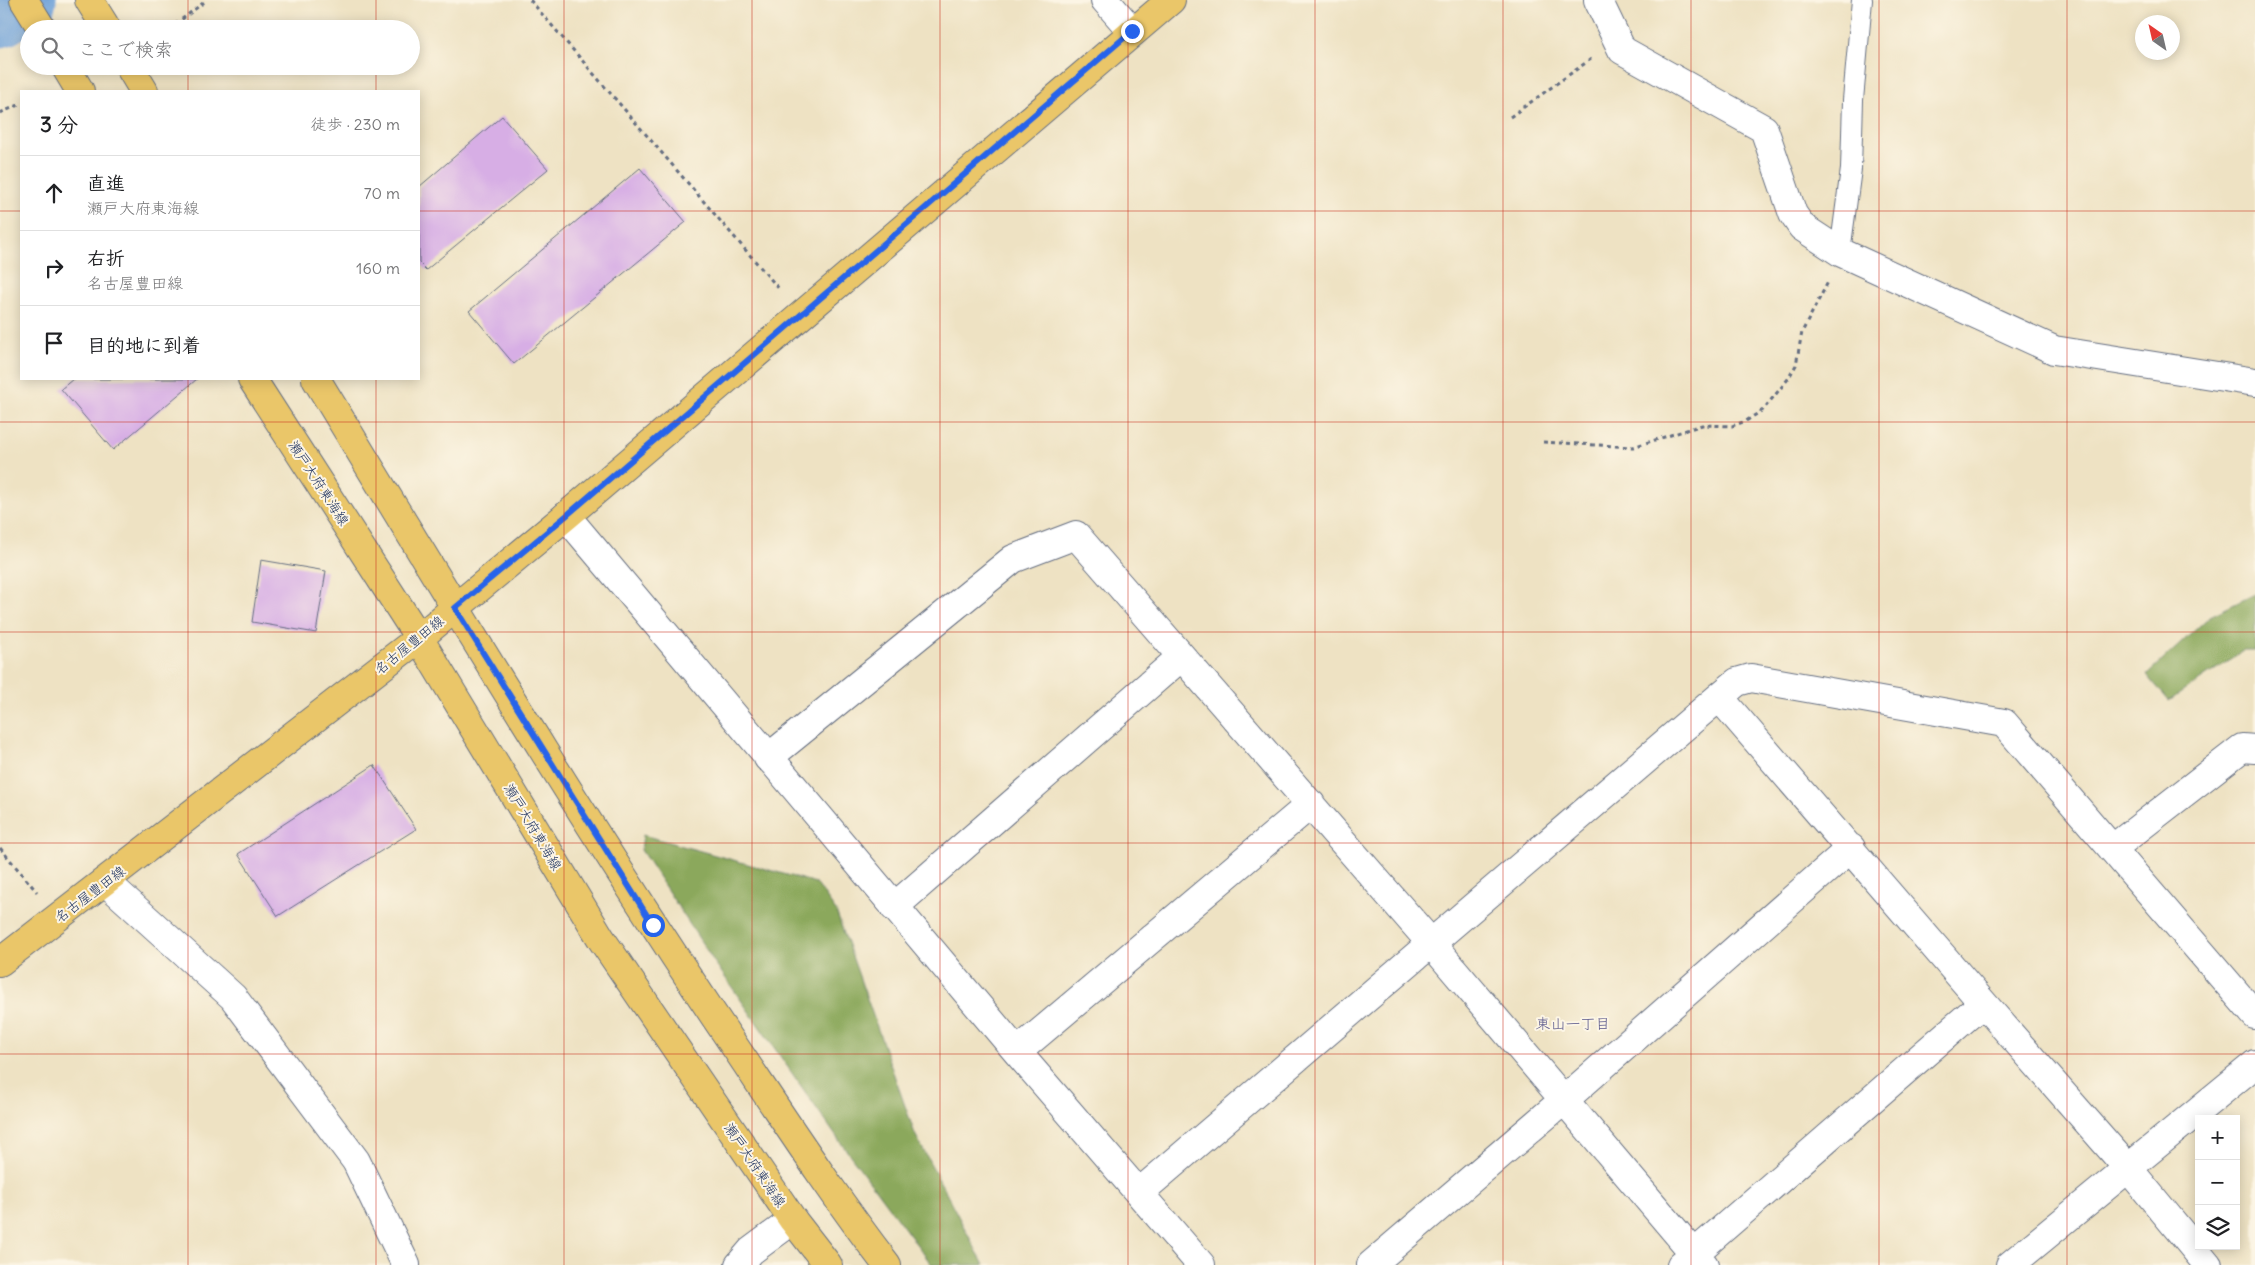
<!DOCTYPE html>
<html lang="ja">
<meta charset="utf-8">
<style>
:root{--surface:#fff;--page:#f6f6f6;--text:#202124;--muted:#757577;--line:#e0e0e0}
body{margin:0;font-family:Delius,"Klee One",sans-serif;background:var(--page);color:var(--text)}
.controls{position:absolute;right:15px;bottom:15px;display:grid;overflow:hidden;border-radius:0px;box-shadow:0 2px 12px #0003}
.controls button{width:45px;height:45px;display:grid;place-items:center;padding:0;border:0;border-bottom:1px solid var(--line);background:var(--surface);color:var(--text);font:25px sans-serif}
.compass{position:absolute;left:2135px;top:15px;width:45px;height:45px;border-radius:50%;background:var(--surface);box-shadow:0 2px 12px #0003;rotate:326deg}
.stop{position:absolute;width:15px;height:15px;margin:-11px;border:4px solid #2563eb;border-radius:50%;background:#fff}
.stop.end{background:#2563eb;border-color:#fff;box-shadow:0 1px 5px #0008}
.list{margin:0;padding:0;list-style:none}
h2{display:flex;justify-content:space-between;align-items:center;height:65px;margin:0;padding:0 20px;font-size:21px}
h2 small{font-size:16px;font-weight:400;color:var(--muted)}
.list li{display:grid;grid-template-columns:32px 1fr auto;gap:15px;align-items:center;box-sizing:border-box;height:75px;padding:0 20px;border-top:1px solid var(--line)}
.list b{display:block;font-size:19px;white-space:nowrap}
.list p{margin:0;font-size:16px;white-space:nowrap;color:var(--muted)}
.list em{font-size:16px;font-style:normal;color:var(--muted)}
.icon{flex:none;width:28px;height:28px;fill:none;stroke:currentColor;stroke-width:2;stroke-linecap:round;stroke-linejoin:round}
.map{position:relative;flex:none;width:2255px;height:1265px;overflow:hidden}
.search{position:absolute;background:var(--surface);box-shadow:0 2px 12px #0003;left:20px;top:20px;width:400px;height:55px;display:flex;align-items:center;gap:12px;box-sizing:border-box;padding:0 18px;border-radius:28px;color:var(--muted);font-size:19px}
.panel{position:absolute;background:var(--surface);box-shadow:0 2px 12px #0003;left:20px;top:90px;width:400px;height:290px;border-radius:0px}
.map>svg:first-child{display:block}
.forest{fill:#8ba85b;stroke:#536c5c}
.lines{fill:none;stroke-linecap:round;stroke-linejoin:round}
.river{stroke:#6da0d8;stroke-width:65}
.building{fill:#d7aee5}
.lane-casing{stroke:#656e81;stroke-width:22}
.street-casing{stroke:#656e81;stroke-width:30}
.primary-casing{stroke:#656e81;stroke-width:30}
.path{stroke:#656e81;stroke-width:3;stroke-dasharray:4 4;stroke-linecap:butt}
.lane{stroke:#fff;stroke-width:20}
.street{stroke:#fff;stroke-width:28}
.primary{stroke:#eac669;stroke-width:28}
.route{stroke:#2563eb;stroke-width:6}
.grid{fill:none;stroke:#c8321e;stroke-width:1;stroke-opacity:0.55}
.labels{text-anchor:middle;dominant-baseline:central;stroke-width:4;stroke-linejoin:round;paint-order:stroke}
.street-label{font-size:14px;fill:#1b2f5e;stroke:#fcf5e5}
.neighbourhood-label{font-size:15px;fill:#5d5b8d;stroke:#fcf5e5}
</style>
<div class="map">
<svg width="2255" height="1265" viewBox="0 0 2255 1265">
<rect width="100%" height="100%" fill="#fcf5e5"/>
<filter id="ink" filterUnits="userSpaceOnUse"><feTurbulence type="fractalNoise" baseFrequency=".02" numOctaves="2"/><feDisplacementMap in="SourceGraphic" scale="10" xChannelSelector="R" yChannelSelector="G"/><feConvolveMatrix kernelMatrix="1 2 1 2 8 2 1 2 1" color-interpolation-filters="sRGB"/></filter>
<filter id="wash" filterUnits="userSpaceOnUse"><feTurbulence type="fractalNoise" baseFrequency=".0096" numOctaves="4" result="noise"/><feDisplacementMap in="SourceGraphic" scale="20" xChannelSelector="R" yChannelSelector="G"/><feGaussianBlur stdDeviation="1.12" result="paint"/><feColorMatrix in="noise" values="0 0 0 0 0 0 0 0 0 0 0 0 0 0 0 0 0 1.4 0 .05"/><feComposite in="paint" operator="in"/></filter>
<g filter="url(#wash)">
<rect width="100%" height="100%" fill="#eee2c3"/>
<!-- forest -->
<path class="forest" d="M2255 594V651H2243L2169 701 2147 675 2210 616Z
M643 835 816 883 836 911 915 1134 984 1265H932L838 1139 715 963 641 850Z"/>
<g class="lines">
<!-- river -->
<path class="river" d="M0 15 24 0"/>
</g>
<g id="blocks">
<!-- building -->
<path class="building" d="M502 116 548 169 426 270 419 263V187Z
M640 168 686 222 514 364 469 311Z
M73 379H197L113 450 61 389Z
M261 560 326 571 316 633 252 622Z
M374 765 416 829 278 916 238 854Z"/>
</g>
</g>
<g filter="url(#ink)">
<use href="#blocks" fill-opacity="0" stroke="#656e81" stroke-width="1"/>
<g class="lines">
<defs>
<path id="lane" d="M1840 252 1851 169 1853 100 1862 0"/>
<path id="street" d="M1105 0 1132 31
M1598 0 1622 50 1764 129 1793 214 1802 227 1840 252 2054 350 2255 382
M566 516 1017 1052 1201 1265
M1719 697 1983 1003 2127 1167 2208 1265
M768 758 1013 559 1076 535 1431 943 1704 1265
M2112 849 2242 748 2255 749
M106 882 233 997 356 1161 406 1265
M894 907 1181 657
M1017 1052 1311 804
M1140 1192 1719 697 1737 682 1751 678 2004 723 2255 1015
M739 1265 751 1251 793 1220
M1371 1265 1564 1100 1851 848
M1681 1265 1983 1003
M2010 1265 2255 1064"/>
<path id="primary" d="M24 0 42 29
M89 0 107 29
M65 66 80 91
M129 66 144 91
M252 379 419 638 602 940 793 1220 828 1265
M316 379C450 599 583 821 727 1035 779 1112 830 1191 887 1265
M0 962 419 638 566 516 1171 0"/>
</defs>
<!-- lane casing -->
<use href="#lane" class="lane-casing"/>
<!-- street casing -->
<use href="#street" class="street-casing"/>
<!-- primary casing -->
<use href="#primary" class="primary-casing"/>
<!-- path -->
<path class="path" d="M530 0 780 290
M169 29 207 0
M0 113 21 104
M1510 117 1591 59
M1543 442 1633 447 1702 425 1732 426 1746 421 1763 410 1788 379 1796 365 1802 332 1828 282
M0 848 37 892"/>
<!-- lane -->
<use href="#lane" class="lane"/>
<!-- street -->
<use href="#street" class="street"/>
<!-- primary -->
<use href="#primary" class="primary"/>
</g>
</g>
<g class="lines" filter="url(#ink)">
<!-- route -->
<path class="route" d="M653 925 455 608 566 516 1132 31"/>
</g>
<!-- grid -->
<path class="grid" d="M188 0V29M376 0V29M564 0V1265M752 0V1265M940 0V1265M1128 0V1265M1315 0V1265M1503 0V1265M1691 0V1265M1879 0V1265M2067 0V1265M188 66V91M376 66V91M0 211H21M419 211H2255M188 379V1265M376 379V1265M0 422H2255M0 632H2255M0 843H2255M0 1054H2255"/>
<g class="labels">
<!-- street labels -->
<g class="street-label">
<text transform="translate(319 483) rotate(57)">瀬戸大府東海線</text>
<text transform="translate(409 645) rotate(-39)">名古屋豊田線</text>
<text transform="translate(533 827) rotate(59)">瀬戸大府東海線</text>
<text transform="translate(90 894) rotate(-37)">名古屋豊田線</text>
<text transform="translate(755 1165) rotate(56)">瀬戸大府東海線</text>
</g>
<!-- neighbourhood labels -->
<g class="neighbourhood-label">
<text x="1573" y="1023">東山一丁目</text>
</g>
</g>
</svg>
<div class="controls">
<button>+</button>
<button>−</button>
<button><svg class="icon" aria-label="layers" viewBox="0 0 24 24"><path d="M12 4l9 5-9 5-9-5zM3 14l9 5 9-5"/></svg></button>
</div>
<svg class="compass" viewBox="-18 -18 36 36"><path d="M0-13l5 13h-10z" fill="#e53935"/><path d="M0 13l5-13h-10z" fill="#757577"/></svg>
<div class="stop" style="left:653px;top:925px"></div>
<div class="stop end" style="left:1132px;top:31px"></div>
<div class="search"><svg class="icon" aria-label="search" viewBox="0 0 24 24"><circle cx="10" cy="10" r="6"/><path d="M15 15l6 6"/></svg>ここで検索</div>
<section class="panel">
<h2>3 分<small>徒歩 · 230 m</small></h2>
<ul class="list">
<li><svg class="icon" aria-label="ahead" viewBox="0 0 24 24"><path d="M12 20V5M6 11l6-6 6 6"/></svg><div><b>直進</b><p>瀬戸大府東海線</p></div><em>70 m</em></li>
<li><svg class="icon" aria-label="right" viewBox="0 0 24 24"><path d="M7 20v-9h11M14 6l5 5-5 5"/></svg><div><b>右折</b><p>名古屋豊田線</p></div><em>160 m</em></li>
<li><svg class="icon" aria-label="arrive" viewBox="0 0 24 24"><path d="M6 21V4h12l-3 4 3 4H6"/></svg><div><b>目的地に到着</b></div></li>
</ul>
</section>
</div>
